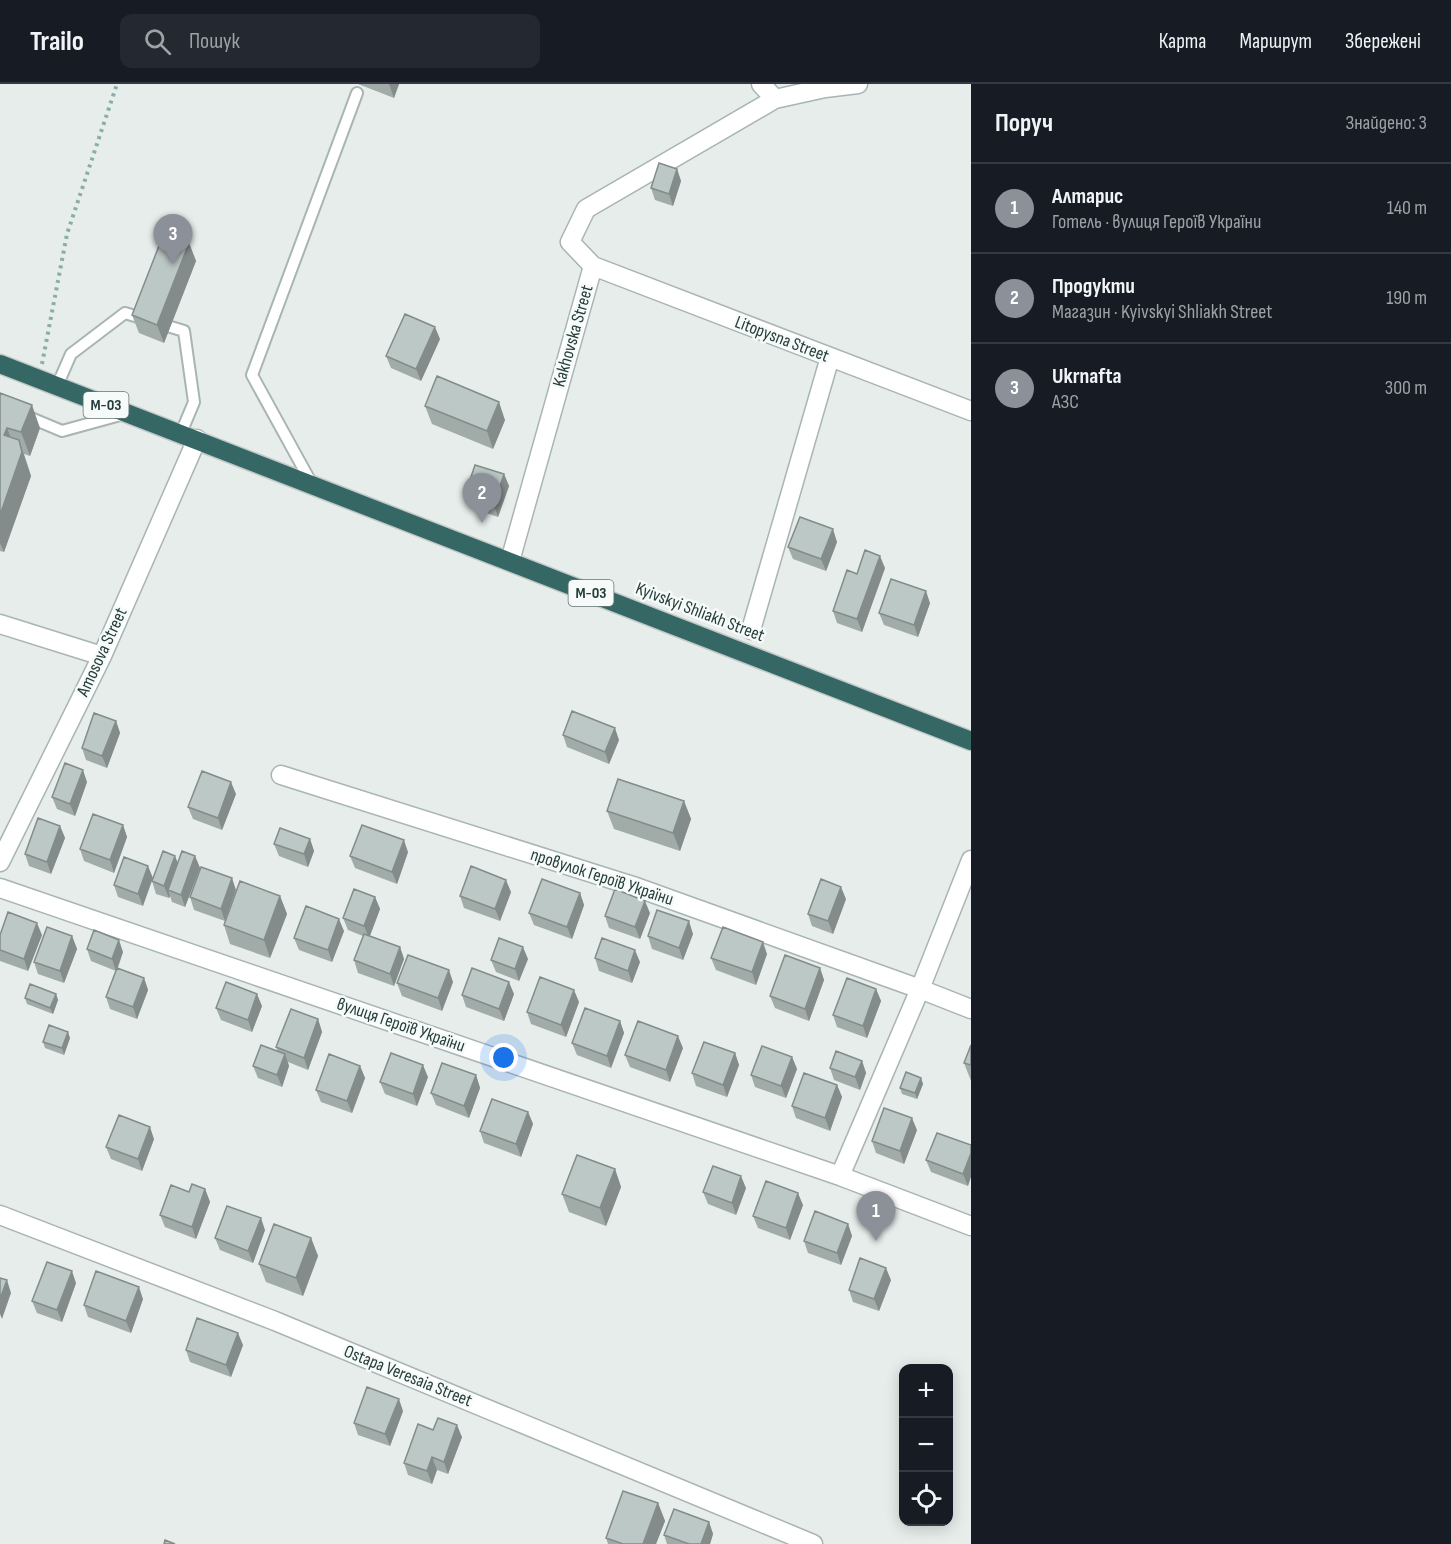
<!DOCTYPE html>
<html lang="uk">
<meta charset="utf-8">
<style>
:root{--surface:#171b24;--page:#242831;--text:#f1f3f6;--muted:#9ea1a6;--line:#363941;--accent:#8c9099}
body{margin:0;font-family:"Sofia Sans Condensed",sans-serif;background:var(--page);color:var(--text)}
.controls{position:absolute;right:18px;bottom:18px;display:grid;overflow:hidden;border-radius:12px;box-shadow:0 3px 15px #0003}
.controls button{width:54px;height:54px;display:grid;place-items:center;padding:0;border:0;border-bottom:2px solid var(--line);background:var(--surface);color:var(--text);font:30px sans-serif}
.you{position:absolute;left:504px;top:974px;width:21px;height:21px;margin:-15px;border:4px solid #fff;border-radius:50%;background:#1a73e8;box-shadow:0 0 0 9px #1a73e833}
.badge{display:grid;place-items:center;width:39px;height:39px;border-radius:50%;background:var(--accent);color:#fff;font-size:20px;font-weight:700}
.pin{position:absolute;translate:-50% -50px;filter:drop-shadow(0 2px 3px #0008)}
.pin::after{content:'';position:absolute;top:32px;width:21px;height:18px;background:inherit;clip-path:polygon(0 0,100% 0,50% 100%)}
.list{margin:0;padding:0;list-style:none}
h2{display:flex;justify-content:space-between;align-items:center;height:78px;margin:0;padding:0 24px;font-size:26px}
h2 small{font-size:20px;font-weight:400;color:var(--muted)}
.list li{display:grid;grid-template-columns:39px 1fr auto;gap:18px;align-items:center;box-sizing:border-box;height:90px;padding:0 24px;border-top:2px solid var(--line)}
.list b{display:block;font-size:22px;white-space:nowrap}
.list p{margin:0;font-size:20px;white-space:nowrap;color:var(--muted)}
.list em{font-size:20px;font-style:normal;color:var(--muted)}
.icon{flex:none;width:33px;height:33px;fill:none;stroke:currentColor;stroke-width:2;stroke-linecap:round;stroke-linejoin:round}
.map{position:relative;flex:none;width:971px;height:1460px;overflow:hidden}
header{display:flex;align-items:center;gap:36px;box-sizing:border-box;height:84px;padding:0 30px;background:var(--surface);border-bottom:2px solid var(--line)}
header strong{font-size:28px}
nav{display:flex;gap:33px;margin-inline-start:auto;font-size:21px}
.search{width:420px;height:54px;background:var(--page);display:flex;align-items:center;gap:15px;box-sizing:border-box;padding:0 21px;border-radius:12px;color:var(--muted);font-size:22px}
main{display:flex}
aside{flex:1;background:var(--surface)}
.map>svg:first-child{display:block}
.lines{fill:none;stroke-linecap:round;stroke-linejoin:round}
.lane-casing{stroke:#a9b5b3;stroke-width:14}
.street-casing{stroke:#a9b5b3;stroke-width:21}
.highway-casing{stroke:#c2c9c8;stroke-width:21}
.path{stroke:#89aea8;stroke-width:4;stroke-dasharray:3 4.5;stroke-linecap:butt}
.lane{stroke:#fff;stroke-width:10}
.street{stroke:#fff;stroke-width:18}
.highway{stroke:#356865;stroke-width:18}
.wall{fill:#a1aca9}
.shaded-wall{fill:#838c8a}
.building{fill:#bbc8c5;stroke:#838c8a;stroke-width:1.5}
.labels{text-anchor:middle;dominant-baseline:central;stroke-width:5;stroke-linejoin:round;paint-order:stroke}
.shield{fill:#f6faf9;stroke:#647674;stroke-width:1.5}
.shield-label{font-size:16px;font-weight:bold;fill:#263e3b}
.street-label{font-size:18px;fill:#263e3b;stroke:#f6faf9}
</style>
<header>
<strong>Trailo</strong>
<div class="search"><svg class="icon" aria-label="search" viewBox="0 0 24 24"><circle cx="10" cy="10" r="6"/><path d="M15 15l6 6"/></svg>Пошук</div>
<nav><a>Карта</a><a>Маршрут</a><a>Збережені</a></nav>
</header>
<main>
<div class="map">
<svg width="971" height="1460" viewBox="0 0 971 1460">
<rect width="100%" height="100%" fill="#e6edeb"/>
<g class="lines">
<defs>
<path id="lane" d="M57 302 71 270 125 229 184 247 194 318 181 349
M0 321 62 347 124 330
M313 402 252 291 357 9"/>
<path id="street" d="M761 0 775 15
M825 4 858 0
M593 182 971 327
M510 477 593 182 570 158 586 125 775 15 825 4 828 0
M0 540 102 572
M751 546 830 273
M281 691 633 802 920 905 971 925
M0 778 102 572 197 355
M0 804 840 1092 971 1142
M840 1092 920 905 971 776
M0 1131 275 1237 813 1460"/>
<path id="highway" d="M0 280 971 657"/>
</defs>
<!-- lane casing -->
<use href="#lane" class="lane-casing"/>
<!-- street casing -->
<use href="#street" class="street-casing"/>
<!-- highway casing -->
<use href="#highway" class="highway-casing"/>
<!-- path -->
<path class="path" d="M42 280 67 150 117 0"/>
<!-- lane -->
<use href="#lane" class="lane"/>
<!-- street -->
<use href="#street" class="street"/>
<!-- highway -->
<use href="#highway" class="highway"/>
</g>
<!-- wall -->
<path class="wall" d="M358 0H399L394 14Z
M677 85 681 97 673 122 655 116 651 104Z
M189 159 196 177 164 259 139 249 132 231Z
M440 255 421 297 391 284 386 272Z
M0 309 40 344 30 372 24 370 31 392 4 468 0 467Z
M425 322 505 336 493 365 432 340Z
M504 390 509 402 498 433 469 423 465 411Z
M837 458 826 487 793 475 788 463Z
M885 484 862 548 837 539 833 527 857 490Z
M930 519 918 553 884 541 879 529Z
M116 637 120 649 107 684 86 676 82 664Z
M563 651 619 656 609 680 567 663Z
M87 698 75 732 57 725 52 713Z
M236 710 222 746 193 735 188 723Z
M684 717 691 735 680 767 614 745 607 727Z
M123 741 127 753 114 789 84 777 80 765Z
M60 742 65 754 51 790 29 782 25 770Z
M310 755 314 767 308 783 279 772 274 760Z
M408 768 397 800 355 784 350 772Z
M195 772 200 784 185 823 172 818 170 812 169 814 156 810 152 797 178 778Z
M148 782 143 822 118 813 114 801Z
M232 794 225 837 194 826 190 813Z
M511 808 500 837 464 824 460 812Z
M580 809 584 821 572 855 534 841 529 829Z
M280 812 287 830 270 874 230 860 224 841Z
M375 813 380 825 370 852 400 863 404 875 394 902 358 889 354 876 363 852 348 846 343 834Z
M846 815 833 850 812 842 808 830Z
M650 829 640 855 609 844 605 832Z
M344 847 332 878 299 866 294 854Z
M693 850 683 876 652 865 648 852Z
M0 851H42L28 887 0 877Z
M72 852 77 865 64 899 38 890 34 878Z
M87 865 123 868 118 884 144 894 148 906 137 935 110 925 106 913 116 887 91 877Z
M767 870 756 901 716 886 711 874Z
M595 874 640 878 632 899 599 887Z
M528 875 519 897 496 888 491 876Z
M820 884 824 896 809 937 775 924 770 912Z
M453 898 442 927 402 912 397 899Z
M876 905 881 917 867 954 837 943 833 931Z
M56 910 58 916 53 930 27 920 25 914Z
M514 910 504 937 466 923 462 911Z
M579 918 566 953 531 940 527 928Z
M262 922 252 948 221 936 216 924Z
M318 935 322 948 308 986 288 978 289 982 282 1003 258 994 253 982 278 968 276 963Z
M620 937 624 949 611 984 577 971 572 959Z
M70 954 64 971 45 964 43 958Z
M971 961V997L964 979Z
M683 964 670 998 630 983 625 971Z
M735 969 739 981 727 1013 696 1002 692 989Z
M792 973 797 985 786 1014 755 1003 751 991Z
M862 977 866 989 860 1006 834 996 830 984Z
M360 982 365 994 352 1029 321 1018 316 1006Z
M476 991 480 1004 469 1034 436 1021 431 1009Z
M428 993 417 1022 385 1010 380 998Z
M921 994 923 1000 917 1015 902 1010 900 1004Z
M837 1001 842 1013 830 1047 796 1034 792 1022Z
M528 1028 533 1040 521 1073 484 1059 480 1047Z
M917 1046 904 1080 876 1069 872 1057Z
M154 1055 142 1087 111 1075 106 1063Z
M971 1061 968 1102 931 1088 926 1076Z
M615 1085 621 1103 606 1142 569 1128 562 1110Z
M746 1104 736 1131 708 1120 703 1108Z
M205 1105 210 1118 196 1155 165 1143 160 1131 189 1108Z
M803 1121 790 1156 758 1144 753 1132Z
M848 1140 852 1152 841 1181 808 1169 804 1157Z
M265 1146 253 1179 220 1166 215 1154Z
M311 1154 318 1172 303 1212 266 1198 259 1180Z
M891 1196 879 1227 853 1218 849 1206Z
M76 1199 62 1238 37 1229 32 1217Z
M143 1215 131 1249 88 1233 84 1221Z
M243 1261 231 1293 190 1278 186 1266Z
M403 1327 390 1362 358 1351 354 1339Z
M433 1346 462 1353 448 1390 437 1386 432 1400 408 1391 404 1379Z
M658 1419 665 1437 656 1460H608L606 1454Z
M709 1438 713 1450 710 1460H667L664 1451Z"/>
<!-- shaded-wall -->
<path class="shaded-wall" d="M389 0H399L394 14Z
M677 85 681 97 673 122 669 110Z
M189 159 196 177 164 259 157 241Z
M435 243 440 255 421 297 416 285Z
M499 318 505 336 493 365 487 347Z
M32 321 40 344 30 372 21 348Z
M7 344 16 367 4 351Z
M19 356 31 392 4 468 0 459V431Z
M504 390 509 402 498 433 494 421Z
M833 445 837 458 826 487 821 475Z
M880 472 885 484 862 548 857 535Z
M926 507 930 519 918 553 914 541Z
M116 637 120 649 107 684 102 672Z
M615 644 619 656 609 680 605 668Z
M83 686 87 698 75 732 70 720Z
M231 698 236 710 222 746 218 734Z
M684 717 691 735 680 767 673 749Z
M123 741 127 753 114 789 110 776Z
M60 742 65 754 51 790 47 778Z
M310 755 314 767 308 783 304 770Z
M404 756 408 768 397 800 392 788Z
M175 772 180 784 168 806 170 812 169 814 164 802Z
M195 772 200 784 185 823 181 811Z
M148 782 153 794 143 822 138 810Z
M232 794 236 806 225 837 221 825Z
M506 796 511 808 500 837 495 825Z
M841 803 846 815 833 850 828 837Z
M580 809 584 821 572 855 567 843Z
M280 812 287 830 270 874 264 856Z
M375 813 380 825 369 854 364 842Z
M645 817 650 829 640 855 635 843Z
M339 835 344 847 332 878 328 866Z
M689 837 693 850 683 876 679 864Z
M37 839 42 851 28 887 24 875Z
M72 852 77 865 64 899 60 887Z
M119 856 123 868 116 887 112 875Z
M763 858 767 870 756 901 752 888Z
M400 863 404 875 394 902 390 890Z
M523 863 528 875 519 897 515 885Z
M635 866 640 878 632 899 628 887Z
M820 884 824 896 809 937 805 925Z
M449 886 453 898 442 927 438 914Z
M144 894 148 906 137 935 133 923Z
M509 898 514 910 504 937 499 925Z
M876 905 881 917 867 954 863 942Z
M574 906 579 918 566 953 561 941Z
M56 910 58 916 53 930 50 924Z
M257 910 262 922 252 948 248 936Z
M318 935 322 948 308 986 304 974Z
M620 937 624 949 611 984 607 972Z
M68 948 70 954 64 971 62 964Z
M678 952 683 964 670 998 666 986Z
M735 969 739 981 727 1013 723 1001Z
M285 970 289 982 282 1003 277 991Z
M792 973 797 985 786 1014 781 1002Z
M862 977 866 989 860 1006 855 993Z
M423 981 428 993 417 1022 413 1010Z
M360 982 365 994 352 1029 347 1017Z
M476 991 480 1004 469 1034 464 1022Z
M921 994 923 1000 917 1015 915 1009Z
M837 1001 842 1013 830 1047 825 1034Z
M528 1028 533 1040 521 1073 516 1060Z
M912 1034 917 1046 904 1080 900 1067Z
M150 1043 154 1055 142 1087 138 1075Z
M971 1069V1093L968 1102 963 1090Z
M615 1085 621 1103 606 1142 600 1124Z
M741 1092 746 1104 736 1131 732 1119Z
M205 1105 210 1118 196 1155 192 1143Z
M798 1109 803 1121 790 1156 786 1144Z
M261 1134 265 1146 253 1179 248 1167Z
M848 1140 852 1152 841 1181 837 1169Z
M311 1154 318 1172 303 1212 296 1194Z
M886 1184 891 1196 879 1227 874 1215Z
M72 1187 76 1199 62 1238 57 1226Z
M7 1196 11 1209 2 1235 0 1230V1215Z
M139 1203 143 1215 131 1249 126 1237Z
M238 1249 243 1261 231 1293 226 1281Z
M399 1315 403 1327 390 1362 385 1350Z
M457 1341 462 1353 448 1390 444 1378Z
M432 1373 437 1386 432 1400 427 1387Z
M658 1419 665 1437 656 1460H643Z
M709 1438 713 1450 710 1460H701Z"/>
<!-- building -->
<path class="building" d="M659 79 677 85 669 110 651 104Z
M164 149 189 159 157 241 132 231Z
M405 230 435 243 416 285 386 272Z
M437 292 499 318 487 347 425 322Z
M0 309 32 321 21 348 7 344 4 351 19 356 22 368 0 431Z
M475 381 504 390 494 421 465 411Z
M800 433 833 445 821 475 788 463Z
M865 466 880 472 857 535 833 527 847 486 857 490Z
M891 495 926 507 914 541 879 529Z
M572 627 615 644 605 668 563 651Z
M94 629 116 637 102 672 82 664Z
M65 679 83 686 70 720 52 713Z
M202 687 231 698 218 734 188 723Z
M618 695 684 717 673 749 607 727Z
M93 730 123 741 110 776 80 765Z
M38 734 60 742 47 778 25 770Z
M362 741 404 756 392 788 350 772Z
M280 744 310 755 304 770 274 760Z
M163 767 175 772 164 802 152 797Z
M182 767 195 772 181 811 168 806Z
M124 773 148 782 138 810 114 801Z
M471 782 506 796 495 825 460 812Z
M201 783 232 794 221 825 190 813Z
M542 795 580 809 567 843 529 829Z
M821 795 841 803 828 837 808 830Z
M240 797 280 812 264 856 224 841Z
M354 805 375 813 364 842 343 834Z
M615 805 645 817 635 843 605 832Z
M306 822 339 835 328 866 294 854Z
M657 826 689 837 679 864 648 852Z
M8 828 37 839 24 875 0 866V851Z
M47 843 72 852 60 887 34 878Z
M723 843 763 858 752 888 711 874Z
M94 846 119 856 112 875 87 865Z
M364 850 400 863 390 890 354 876Z
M499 854 523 863 515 885 491 876Z
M602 854 635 866 628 887 595 874Z
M408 871 449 886 438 914 397 899Z
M785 871 820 884 805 925 770 912Z
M117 884 144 894 133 923 106 913Z
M472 884 509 898 499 925 462 911Z
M540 893 574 906 561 941 527 928Z
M847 894 876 905 863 942 833 931Z
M226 898 257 910 248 936 216 924Z
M30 900 56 910 50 924 25 914Z
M585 924 620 937 607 972 572 959Z
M291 925 318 935 304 974 276 963Z
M638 937 678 952 666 986 625 971Z
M49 941 68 948 62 964 43 958Z
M704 958 735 969 723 1001 692 989Z
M261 961 285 970 277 991 253 982Z
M971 961V981L964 979Z
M762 962 792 973 781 1002 751 991Z
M836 967 862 977 855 993 830 984Z
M391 969 423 981 413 1010 380 998Z
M329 970 360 982 347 1017 316 1006Z
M442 979 476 991 464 1022 431 1009Z
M906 988 921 994 915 1009 900 1004Z
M804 989 837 1001 825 1034 792 1022Z
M492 1015 528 1028 516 1060 480 1047Z
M884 1024 912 1034 900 1067 872 1057Z
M119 1031 150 1043 138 1075 106 1063Z
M937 1049 971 1061V1069L963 1090 926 1076Z
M577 1071 615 1085 600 1124 562 1110Z
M713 1082 741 1092 732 1119 703 1108Z
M766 1097 798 1109 786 1144 753 1132Z
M192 1100 205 1105 192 1143 160 1131 171 1101 189 1108Z
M227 1122 261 1134 248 1167 215 1154Z
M815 1127 848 1140 837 1169 804 1157Z
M274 1140 311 1154 296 1194 259 1180Z
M860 1174 886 1184 874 1215 849 1206Z
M47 1178 72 1187 57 1226 32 1217Z
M96 1187 139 1203 126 1237 84 1221Z
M0 1194 7 1196 0 1215Z
M197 1234 238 1249 226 1281 186 1266Z
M367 1303 399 1315 385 1350 354 1339Z
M438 1334 457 1341 444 1378 432 1373 427 1387 404 1379 418 1340 433 1346Z
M623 1407 658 1419 643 1460H623L606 1454Z
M674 1425 709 1438 701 1460H689L664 1451Z
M165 1456 175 1460H164Z"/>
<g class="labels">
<!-- shield labels -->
<g class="shield">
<rect x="83.5" y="308" width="45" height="26" rx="4.5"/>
<rect x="568.5" y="496" width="45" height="26" rx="4.5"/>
</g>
<g class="shield-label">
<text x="106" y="321">М-03</text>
<text x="591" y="509">М-03</text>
</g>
<!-- street labels -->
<g class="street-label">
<text transform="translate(573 252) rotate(-74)">Kakhovska Street</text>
<text transform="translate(782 255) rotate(21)">Litopysna Street</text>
<text transform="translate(700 528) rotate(21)">Kyivskyi Shliakh Street</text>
<text transform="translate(102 568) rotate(-65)">Amosova Street</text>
<text transform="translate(602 793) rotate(18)">провулок Героїв України</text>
<text transform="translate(401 941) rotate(19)">вулиця Героїв України</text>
<text transform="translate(408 1292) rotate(22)">Ostapa Veresaia Street</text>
</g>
</g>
</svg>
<div class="controls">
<button>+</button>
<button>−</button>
<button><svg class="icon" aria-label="locate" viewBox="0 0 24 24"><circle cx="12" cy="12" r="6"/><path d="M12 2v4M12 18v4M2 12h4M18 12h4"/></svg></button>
</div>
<div class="you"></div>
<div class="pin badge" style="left:876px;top:1157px">1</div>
<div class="pin badge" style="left:482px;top:439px">2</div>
<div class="pin badge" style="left:173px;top:180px">3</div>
</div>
<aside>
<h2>Поруч<small>Знайдено: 3</small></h2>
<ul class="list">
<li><span class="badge">1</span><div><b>Алтарис</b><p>Готель · вулиця Героїв України</p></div><em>140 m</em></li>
<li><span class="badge">2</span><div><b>Продукти</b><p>Магазин · Kyivskyi Shliakh Street</p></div><em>190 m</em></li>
<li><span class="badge">3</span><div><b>Ukrnafta</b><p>АЗС</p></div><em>300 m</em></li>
</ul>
</aside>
</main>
